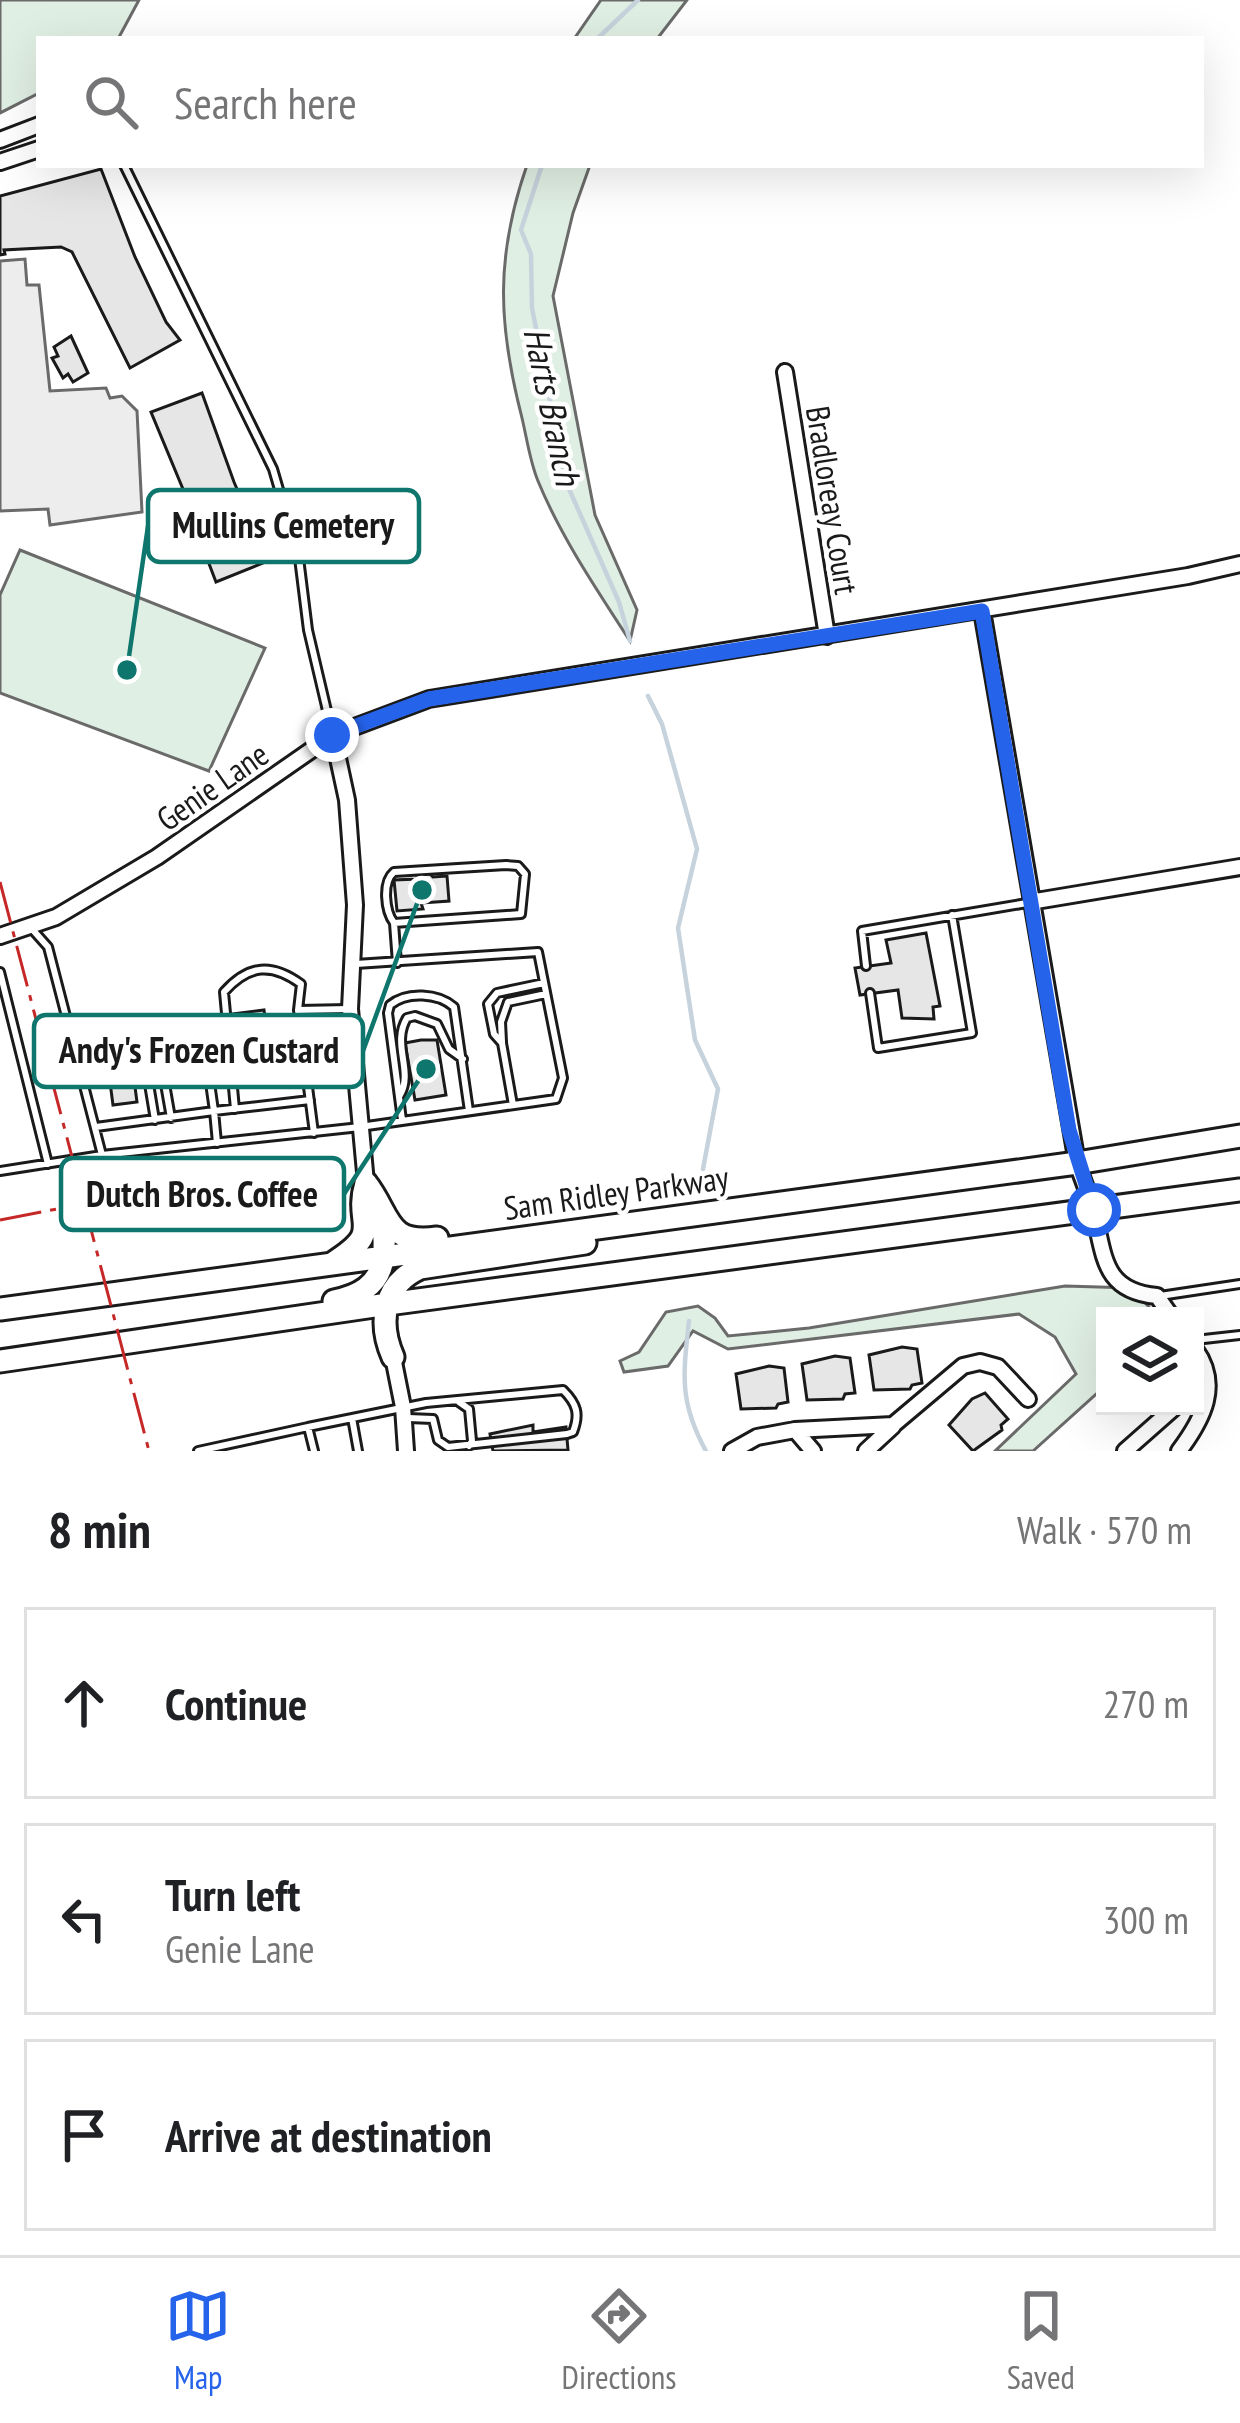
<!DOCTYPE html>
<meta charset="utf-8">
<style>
:root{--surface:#fff;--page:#f6f6f6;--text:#202124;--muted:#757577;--line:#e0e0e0;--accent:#2563eb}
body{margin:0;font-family:"PT Sans Narrow",sans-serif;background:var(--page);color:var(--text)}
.controls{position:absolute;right:36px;bottom:36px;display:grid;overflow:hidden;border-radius:0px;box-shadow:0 12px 48px #0002}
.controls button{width:108px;height:108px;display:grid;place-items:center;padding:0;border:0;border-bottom:3px solid var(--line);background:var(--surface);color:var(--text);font:60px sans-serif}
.stop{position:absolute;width:36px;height:36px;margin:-27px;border:9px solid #2563eb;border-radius:50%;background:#fff}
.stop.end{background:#2563eb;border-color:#fff;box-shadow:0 3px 12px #0008}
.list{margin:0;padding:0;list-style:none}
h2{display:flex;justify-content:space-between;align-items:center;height:156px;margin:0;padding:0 48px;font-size:51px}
h2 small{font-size:39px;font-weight:400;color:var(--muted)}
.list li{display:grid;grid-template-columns:78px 1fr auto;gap:36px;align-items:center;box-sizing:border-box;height:192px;margin:0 24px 24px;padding:0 24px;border:3px solid var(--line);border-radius:0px}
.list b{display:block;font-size:45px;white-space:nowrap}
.list p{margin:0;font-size:39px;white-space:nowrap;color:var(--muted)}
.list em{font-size:39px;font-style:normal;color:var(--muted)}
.icon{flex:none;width:66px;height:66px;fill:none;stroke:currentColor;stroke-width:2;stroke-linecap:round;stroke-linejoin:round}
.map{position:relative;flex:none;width:1240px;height:1451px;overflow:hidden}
.search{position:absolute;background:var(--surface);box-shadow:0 12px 48px #0002;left:36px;right:36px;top:36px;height:132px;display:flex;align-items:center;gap:30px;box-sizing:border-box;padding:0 42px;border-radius:0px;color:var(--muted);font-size:45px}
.sheet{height:804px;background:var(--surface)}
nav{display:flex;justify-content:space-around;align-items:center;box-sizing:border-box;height:168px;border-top:3px solid var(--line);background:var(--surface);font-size:33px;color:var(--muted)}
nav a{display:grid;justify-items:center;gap:6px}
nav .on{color:var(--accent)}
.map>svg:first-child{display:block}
.green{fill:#e0efe3;stroke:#6a6a6a;stroke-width:3}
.parking{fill:#ededed;stroke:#6a6a6a;stroke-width:3}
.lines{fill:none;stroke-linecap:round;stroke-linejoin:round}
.stream{stroke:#c6d2dc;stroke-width:4.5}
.building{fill:#e6e6e6;stroke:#1a1a1a;stroke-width:3}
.lane-casing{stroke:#1a1a1a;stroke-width:12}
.street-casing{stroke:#1a1a1a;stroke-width:20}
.primary-casing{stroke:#1a1a1a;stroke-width:27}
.lane{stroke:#fff;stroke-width:6}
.street{stroke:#fff;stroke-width:14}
.primary{stroke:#fff;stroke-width:21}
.power{stroke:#c62828;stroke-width:3;stroke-dasharray:42 9 6 9;stroke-linecap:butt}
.route{stroke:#2563eb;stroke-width:15}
.labels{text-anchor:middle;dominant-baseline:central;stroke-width:9;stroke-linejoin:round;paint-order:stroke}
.street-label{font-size:33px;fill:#1a1a1a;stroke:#fff}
.water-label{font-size:36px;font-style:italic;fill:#1a1a1a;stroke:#fff}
.leader{fill:none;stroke:#0f766e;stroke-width:4.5}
.callout-dot{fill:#0f766e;stroke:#fff;stroke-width:4.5}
.callout{fill:#fff;stroke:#0f766e;stroke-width:4.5}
.callout-label{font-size:36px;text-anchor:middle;font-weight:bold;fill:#1a1a1a}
</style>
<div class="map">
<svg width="1240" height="1451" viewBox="0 0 1240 1451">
<rect width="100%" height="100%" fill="#fff"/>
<!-- green -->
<path class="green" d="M0 0H139L118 39H39V93L0 113Z
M601 0H687L657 39H574Z
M527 165H590L573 213 553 296 595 515 637 610 630 641C597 590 561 537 538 481 530 462 527 439 522 418 498 325 495 257 527 165Z
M20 550 265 648 209 771 0 693V595Z
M1065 1286 1132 1288 1157 1316H1105V1386L1033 1451H995L1076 1374 1055 1337 1019 1314 728 1349 693 1331 668 1366 624 1372 620 1361 639 1352 666 1312 698 1306 715 1318 728 1336 809 1328Z"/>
<!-- parking -->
<path class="parking" d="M25 259 27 285H39L50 391 106 388 110 398 122 396 137 411 142 512 50 525 48 509 0 511V261Z"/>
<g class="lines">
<!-- stream -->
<path class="stream" d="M597 39 638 0
M542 165 521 230 531 254 532 308 566 482 619 602 630 641
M648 696 662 724 697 849 678 928 695 1040 718 1089 703 1169
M689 1321C683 1375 679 1402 706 1451"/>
</g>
<!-- building -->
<path class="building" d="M101 169 135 257 166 322 180 340 130 368 72 252 61 247 4 250 5 254 0 255V196Z
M71 336 88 373 73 382 68 374 63 378 52 358 58 356 54 347Z
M202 393 234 482 268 561 216 582 208 561 212 559 151 412Z
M428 872 433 877 447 876 449 901 421 903 423 909 397 911 394 880 417 879V873Z
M926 933 940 1006 933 1007 934 1019 902 1018 898 990 860 995 855 968 891 963 886 940Z
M264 1010 273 1071 241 1075 232 1014Z
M421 1040H437L446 1095 415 1100 405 1043Z
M130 1049 137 1102 113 1105 106 1052Z
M902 1347 917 1349 922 1383 912 1385 910 1389 874 1390 869 1355Z
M835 1356 850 1358 855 1393 845 1394 843 1399 807 1400 802 1364Z
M769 1366 784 1368 788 1402 778 1404 776 1408 741 1409 736 1374Z
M985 1393 1008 1419 1001 1425 1002 1430 973 1451 949 1425 972 1399Z
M533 1425V1432L566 1427 568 1450 493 1451 490 1434Z"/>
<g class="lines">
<defs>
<path id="lane" d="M124 165 273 469 299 558 308 630 332 732
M394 923C385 911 382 882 394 872L506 865 518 866 525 874 521 914 394 923 397 963
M32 929 48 947 102 1155 360 1127 556 1099 563 1078 538 952 356 964
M866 966 862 931 1027 903
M0 972 48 1164
M870 993 878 1048 972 1033 952 915
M298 1010 349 1009
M140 1030 155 1120
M74 1041 201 1019 214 1111 96 1127
M502 1042 501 1022 508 1002 546 994
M400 1095C414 1071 391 1044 407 1018L415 1016 437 1024 449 1049 463 1059
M513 1105 502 1043 494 1034 488 1004 497 993 544 983
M235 1109 224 992C249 964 272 963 301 984L298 1010 314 1133
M171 1118 165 1084 166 1062 181 1055 206 1071
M402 1120 388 1013 390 1005C407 991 438 993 454 1007L469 1111
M217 1143 214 1111 310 1100
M0 1171 102 1155
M1160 1296 1240 1284
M1195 1340 1240 1335
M459 1402 469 1409 472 1441 469 1446
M352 1418 358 1451
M198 1451 308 1427
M314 1451 308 1427 426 1403 563 1390C577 1404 580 1414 573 1432L567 1434 448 1447 438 1440 433 1419 408 1418"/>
<path id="street" d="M0 140 39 125
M0 162 39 149
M785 372 827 636
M982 611 1077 1163C1082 1178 1089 1194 1093 1210 1105 1254 1101 1291 1157 1296L1171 1316
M333 735 347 800 355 905 350 1009 366 1183
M1030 902 1240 867
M0 936 56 917 157 857 333 735 429 699 1188 576 1240 564
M393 1357 403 1407 406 1451
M795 1430 813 1451
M732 1451 757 1437 795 1430 893 1425 963 1366 980 1362 998 1367 1028 1399
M866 1451 893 1426
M1125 1451 1176 1406
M1179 1451C1203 1419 1221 1385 1195 1349"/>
<path id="primary" d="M366 1183C391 1215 385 1245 437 1238
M333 1263C386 1229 353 1227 366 1183
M334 1301C390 1290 387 1255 381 1209
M0 1309 1077 1163 1240 1136
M393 1357C378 1323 383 1284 420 1268L585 1243
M0 1361 388 1304 1240 1190"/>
</defs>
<!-- lane casing -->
<use href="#lane" class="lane-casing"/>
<!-- street casing -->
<use href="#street" class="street-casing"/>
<!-- primary casing -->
<use href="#primary" class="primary-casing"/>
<!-- lane -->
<use href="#lane" class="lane"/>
<!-- street -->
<use href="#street" class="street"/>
<!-- primary -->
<use href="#primary" class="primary"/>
<!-- power -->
<path class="power" d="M0 882 149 1451
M0 1220 83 1204"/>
</g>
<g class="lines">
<!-- route -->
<path class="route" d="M332 735 429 699 982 611 1069 1130 1094 1210"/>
</g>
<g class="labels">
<!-- street labels -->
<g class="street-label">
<text transform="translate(833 500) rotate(81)">Bradloreay Court</text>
<text transform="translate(212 786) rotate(-35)">Genie Lane</text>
<text transform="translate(616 1192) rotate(-8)">Sam Ridley Parkway</text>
</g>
<!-- water labels -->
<g class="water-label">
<text transform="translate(553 406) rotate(78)">Harts Branch</text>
</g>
</g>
<!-- callouts -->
<path class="leader" d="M127 670L148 526M422 890L363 1051M426 1069L344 1194"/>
<g class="callout-dot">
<circle cx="127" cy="670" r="12"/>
<circle cx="422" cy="890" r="12"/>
<circle cx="426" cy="1069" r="12"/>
</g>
<g class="callout">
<rect x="148" y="490" width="271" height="72" rx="12"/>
<rect x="34" y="1015" width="329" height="72" rx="12"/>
<rect x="61" y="1158" width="283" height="72" rx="12"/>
</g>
<g class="callout-label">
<text x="283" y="538">Mullins Cemetery</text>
<text x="199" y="1063">Andy's Frozen Custard</text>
<text x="202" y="1207">Dutch Bros. Coffee</text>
</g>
</svg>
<div class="controls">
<button><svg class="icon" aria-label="layers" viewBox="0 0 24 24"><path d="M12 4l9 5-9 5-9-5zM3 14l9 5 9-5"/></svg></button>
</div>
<div class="stop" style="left:1094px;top:1210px"></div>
<div class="stop end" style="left:332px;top:735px"></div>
<div class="search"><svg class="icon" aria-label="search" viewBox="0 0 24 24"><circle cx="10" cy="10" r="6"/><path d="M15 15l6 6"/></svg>Search here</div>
</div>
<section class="sheet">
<h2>8 min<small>Walk · 570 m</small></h2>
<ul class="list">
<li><svg class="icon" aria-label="ahead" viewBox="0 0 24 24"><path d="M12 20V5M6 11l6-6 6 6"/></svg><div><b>Continue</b></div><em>270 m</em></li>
<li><svg class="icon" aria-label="left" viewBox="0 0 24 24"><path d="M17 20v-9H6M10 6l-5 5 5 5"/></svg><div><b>Turn left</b><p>Genie Lane</p></div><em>300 m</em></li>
<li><svg class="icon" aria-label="arrive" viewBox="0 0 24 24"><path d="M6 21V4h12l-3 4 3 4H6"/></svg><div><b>Arrive at destination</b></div></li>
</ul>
</section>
<nav>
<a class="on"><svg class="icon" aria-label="map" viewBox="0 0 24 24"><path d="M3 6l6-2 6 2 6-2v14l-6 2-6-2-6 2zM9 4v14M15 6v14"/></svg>Map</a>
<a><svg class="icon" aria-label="directions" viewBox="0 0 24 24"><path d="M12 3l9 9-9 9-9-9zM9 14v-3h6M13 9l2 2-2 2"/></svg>Directions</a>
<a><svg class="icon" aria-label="saved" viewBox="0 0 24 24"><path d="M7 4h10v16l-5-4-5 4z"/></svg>Saved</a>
</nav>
